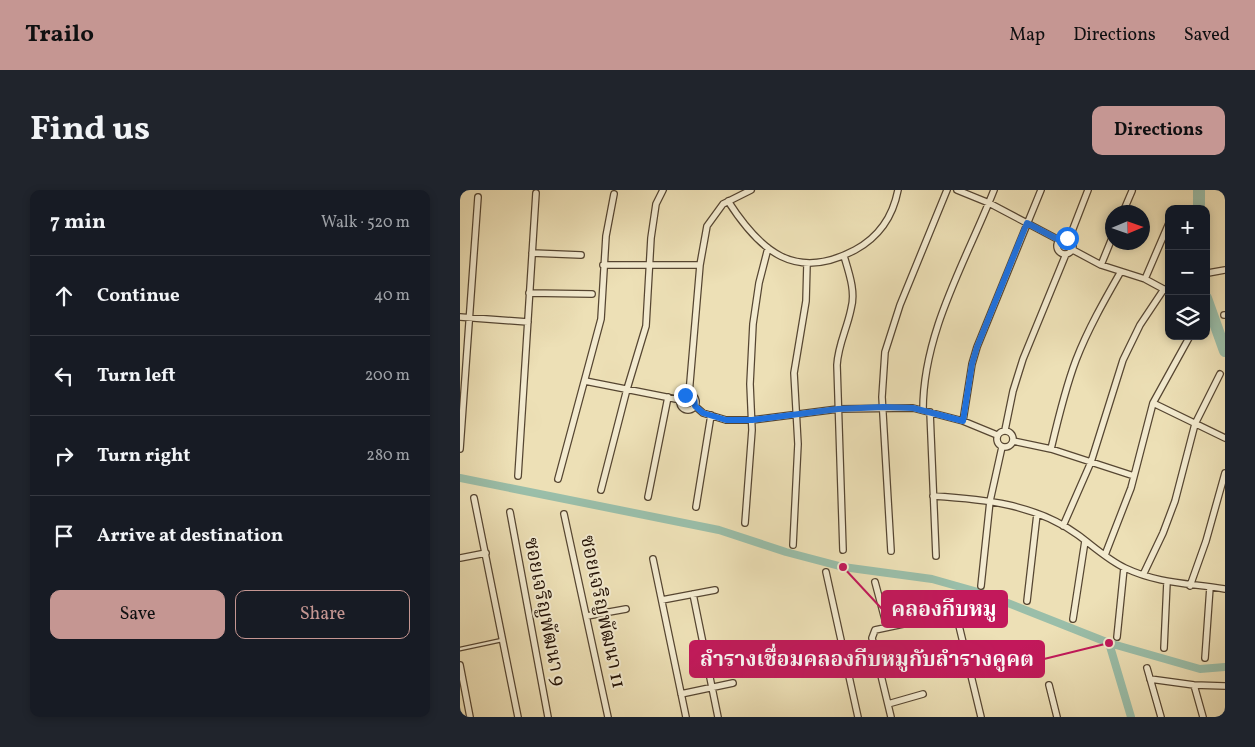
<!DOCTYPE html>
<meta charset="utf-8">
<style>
:root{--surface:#171b24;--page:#20242c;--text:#f1f3f6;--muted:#9ea1a6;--line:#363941;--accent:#c59692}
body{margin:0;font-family:Vollkorn,"Noto Serif Thai",serif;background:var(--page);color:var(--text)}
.controls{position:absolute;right:15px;top:15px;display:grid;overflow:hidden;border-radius:10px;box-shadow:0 2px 8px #0003}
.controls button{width:45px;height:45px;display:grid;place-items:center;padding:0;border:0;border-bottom:1px solid var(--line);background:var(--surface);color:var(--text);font:25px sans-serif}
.compass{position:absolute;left:645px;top:15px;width:45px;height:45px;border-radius:50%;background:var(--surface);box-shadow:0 2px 8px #0003;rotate:88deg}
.stop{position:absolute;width:15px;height:15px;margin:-11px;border:4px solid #1a73e8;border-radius:50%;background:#fff}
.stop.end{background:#1a73e8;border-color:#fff;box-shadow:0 1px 5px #0008}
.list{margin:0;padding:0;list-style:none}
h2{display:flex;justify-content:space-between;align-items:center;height:65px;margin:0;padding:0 20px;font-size:21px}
h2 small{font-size:16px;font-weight:400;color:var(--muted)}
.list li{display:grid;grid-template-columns:32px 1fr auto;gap:15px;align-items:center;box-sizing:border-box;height:80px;padding:0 20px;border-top:1px solid var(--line)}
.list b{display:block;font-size:19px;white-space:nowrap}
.list em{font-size:16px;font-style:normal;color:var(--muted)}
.actions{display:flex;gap:10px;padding:15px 20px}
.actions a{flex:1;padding:11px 0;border:1px solid var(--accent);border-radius:10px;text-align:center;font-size:18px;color:var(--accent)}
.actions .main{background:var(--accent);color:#111}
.icon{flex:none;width:28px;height:28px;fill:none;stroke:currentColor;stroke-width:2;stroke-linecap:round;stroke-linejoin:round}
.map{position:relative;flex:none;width:765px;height:527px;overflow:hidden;border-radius:10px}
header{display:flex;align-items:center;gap:30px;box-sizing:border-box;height:70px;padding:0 25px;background:var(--accent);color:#111}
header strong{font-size:24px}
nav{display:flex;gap:28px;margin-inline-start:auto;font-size:18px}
.intro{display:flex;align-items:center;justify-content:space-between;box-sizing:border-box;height:120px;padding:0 30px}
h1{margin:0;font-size:35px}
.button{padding:12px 22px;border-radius:10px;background:var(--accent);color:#111;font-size:18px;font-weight:700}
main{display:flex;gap:30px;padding:0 30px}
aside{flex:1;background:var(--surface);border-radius:10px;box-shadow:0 2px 8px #0003}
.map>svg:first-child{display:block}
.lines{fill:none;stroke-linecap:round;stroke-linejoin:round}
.canal{stroke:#9abea9;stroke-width:8}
.river{stroke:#9abea9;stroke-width:12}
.service-casing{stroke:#564632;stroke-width:5}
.minor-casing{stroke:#564632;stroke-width:8}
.service{stroke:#f3ebd0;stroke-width:2.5}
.minor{stroke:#f3ebd0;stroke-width:5.5}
.route{stroke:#1a73e8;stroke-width:6}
.labels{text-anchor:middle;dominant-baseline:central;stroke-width:4;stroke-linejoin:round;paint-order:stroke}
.street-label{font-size:20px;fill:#231206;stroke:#f3ebd0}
.leader{fill:none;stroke:#c2185b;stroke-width:2}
.callout-dot{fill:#c2185b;stroke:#f3ebd0;stroke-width:2}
.callout{fill:#c2185b;stroke:#c2185b;stroke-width:2}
.callout-label{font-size:21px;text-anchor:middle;font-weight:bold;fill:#fff}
</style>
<header>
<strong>Trailo</strong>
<nav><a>Map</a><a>Directions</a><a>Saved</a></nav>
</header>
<div class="intro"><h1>Find us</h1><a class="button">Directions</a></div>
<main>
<aside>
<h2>7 min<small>Walk · 520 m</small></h2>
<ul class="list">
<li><svg class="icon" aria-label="ahead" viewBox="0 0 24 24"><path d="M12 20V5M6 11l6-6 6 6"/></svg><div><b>Continue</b></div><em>40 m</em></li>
<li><svg class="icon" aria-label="left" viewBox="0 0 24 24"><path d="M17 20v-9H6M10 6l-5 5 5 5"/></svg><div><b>Turn left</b></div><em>200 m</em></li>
<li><svg class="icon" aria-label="right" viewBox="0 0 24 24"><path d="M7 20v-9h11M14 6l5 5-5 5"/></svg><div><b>Turn right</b></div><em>280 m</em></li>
<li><svg class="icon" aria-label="arrive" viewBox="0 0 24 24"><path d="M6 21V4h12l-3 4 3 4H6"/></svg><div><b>Arrive at destination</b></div></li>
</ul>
<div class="actions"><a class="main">Save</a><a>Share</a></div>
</aside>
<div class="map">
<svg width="765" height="527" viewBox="0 0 765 527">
<rect width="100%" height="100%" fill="#ede0b6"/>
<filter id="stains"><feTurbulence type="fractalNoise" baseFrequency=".004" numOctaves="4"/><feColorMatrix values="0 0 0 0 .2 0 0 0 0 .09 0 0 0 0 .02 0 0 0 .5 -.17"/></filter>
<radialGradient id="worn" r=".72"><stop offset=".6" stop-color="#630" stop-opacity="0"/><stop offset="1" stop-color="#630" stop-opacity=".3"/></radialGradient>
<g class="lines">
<!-- canal -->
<path class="canal" d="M0 288 259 340 326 362 383 377 472 389 525 404 649 453 740 479 765 477
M649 453 671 527"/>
<!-- river -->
<path class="river" d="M739 19V0
M746 108 765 161"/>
<defs>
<path id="service" d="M0 459 42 450"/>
<path id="minor" d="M497 0 529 13 599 50
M268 11C300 61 335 92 395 60 419 47 433 26 438 0
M663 22 672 1
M597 56a8 8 0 1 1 16 0a8 8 0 1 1-16 0Z
M609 49 628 0
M613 60 641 75 685 89 709 102
M72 63 121 65
M143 75H240
M641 75 652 48
M748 83 765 80
M685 89 709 33
M69 103 132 104
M764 125H765
M0 127 68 132
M125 191 221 210
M229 204 240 75 247 36 263 14 291 0
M220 212a8 8 0 1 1 16 0a8 8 0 1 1-16 0Z
M693 213 765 248
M235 216 243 223 266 230H292L378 219 453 218 503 231 537 245
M463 220C463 142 506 71 534 0
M470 222 476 366
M503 231 512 174 517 157 581 0
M545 240 553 201 563 169 606 64
M537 249a8 8 0 1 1 16 0a8 8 0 1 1-16 0Z
M553 251 591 259 674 286
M0 259 18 7
M591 259C598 229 605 199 616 170 628 139 644 111 660 83
M58 286 76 3
M98 289 141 129 146 46 154 4
M141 300 167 199 186 136 191 48 196 14 203 0
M473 306C523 309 576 314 618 345 633 356 648 370 665 378 699 394 729 393 765 399
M188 307 208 207
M14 308 58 527
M236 317 251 225
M50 322 88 527
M104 324 148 527
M285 333 292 240 290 194 293 134 299 93 308 58
M603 336 631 272 663 170 680 135 704 99
M333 355 338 254 334 183 346 111 347 74
M383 360 377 175C378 155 387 139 391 119 396 102 389 83 384 66
M431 361 422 207 425 162 440 115 487 0
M645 365 671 298 693 213 730 146
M0 368 26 363
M193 369 226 527
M366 382 398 527
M683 385 703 343 715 311 735 234 760 184
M415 392 427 437
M521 396 530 311 542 257
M730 396 746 351 765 283
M233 404 258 527
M202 410 255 400
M567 411 577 324
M494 415 521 527
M127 426 166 419
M613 429 625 351
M657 447 664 378
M704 458 707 392
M745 468 750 397
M0 475 10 527
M419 478 457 468
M687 478 701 527
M690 489 734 495 765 496
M589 495 597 527
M734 495 743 527
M221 504 273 493
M428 514 463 504
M431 527 412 448 415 440 448 433"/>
</defs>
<!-- service casing -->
<use href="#service" class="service-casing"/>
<!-- minor casing -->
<use href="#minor" class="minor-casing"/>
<!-- service -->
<use href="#service" class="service"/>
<!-- minor -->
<use href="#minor" class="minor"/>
</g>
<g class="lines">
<!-- route -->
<path class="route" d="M225 205 234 207 235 216 243 223 266 230H292L378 219 423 217 453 218 503 231 512 174 517 157 567 33 599 50 607 48"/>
</g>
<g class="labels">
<!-- street labels -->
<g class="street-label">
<text transform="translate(84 422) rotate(79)">ซอยเจริญพัฒนา 9</text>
<text transform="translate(142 422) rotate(78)">ซอยเจริญพัฒนา 11</text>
</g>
</g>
<!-- callouts -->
<path class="leader" d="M383 377L422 419M649 453L584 469"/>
<g class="callout-dot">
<circle cx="383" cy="377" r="5"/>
<circle cx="649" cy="453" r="5"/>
</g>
<g class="callout">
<rect x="422" y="401" width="125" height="36" rx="5"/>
<rect x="230" y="451" width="354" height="36" rx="5"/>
</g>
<g class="callout-label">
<text x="484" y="426">คลองกีบหมู</text>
<text x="407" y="476">ลำรางเชื่อมคลองกีบหมูกับลำรางคูคต</text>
</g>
<rect width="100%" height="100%" filter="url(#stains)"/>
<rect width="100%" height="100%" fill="url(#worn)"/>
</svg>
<div class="controls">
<button>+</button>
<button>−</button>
<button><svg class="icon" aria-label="layers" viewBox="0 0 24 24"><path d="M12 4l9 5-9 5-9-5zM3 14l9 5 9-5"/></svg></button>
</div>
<svg class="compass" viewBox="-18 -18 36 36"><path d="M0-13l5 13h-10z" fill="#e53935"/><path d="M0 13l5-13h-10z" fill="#9ea1a6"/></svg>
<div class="stop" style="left:607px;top:48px"></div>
<div class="stop end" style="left:225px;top:205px"></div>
</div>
</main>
